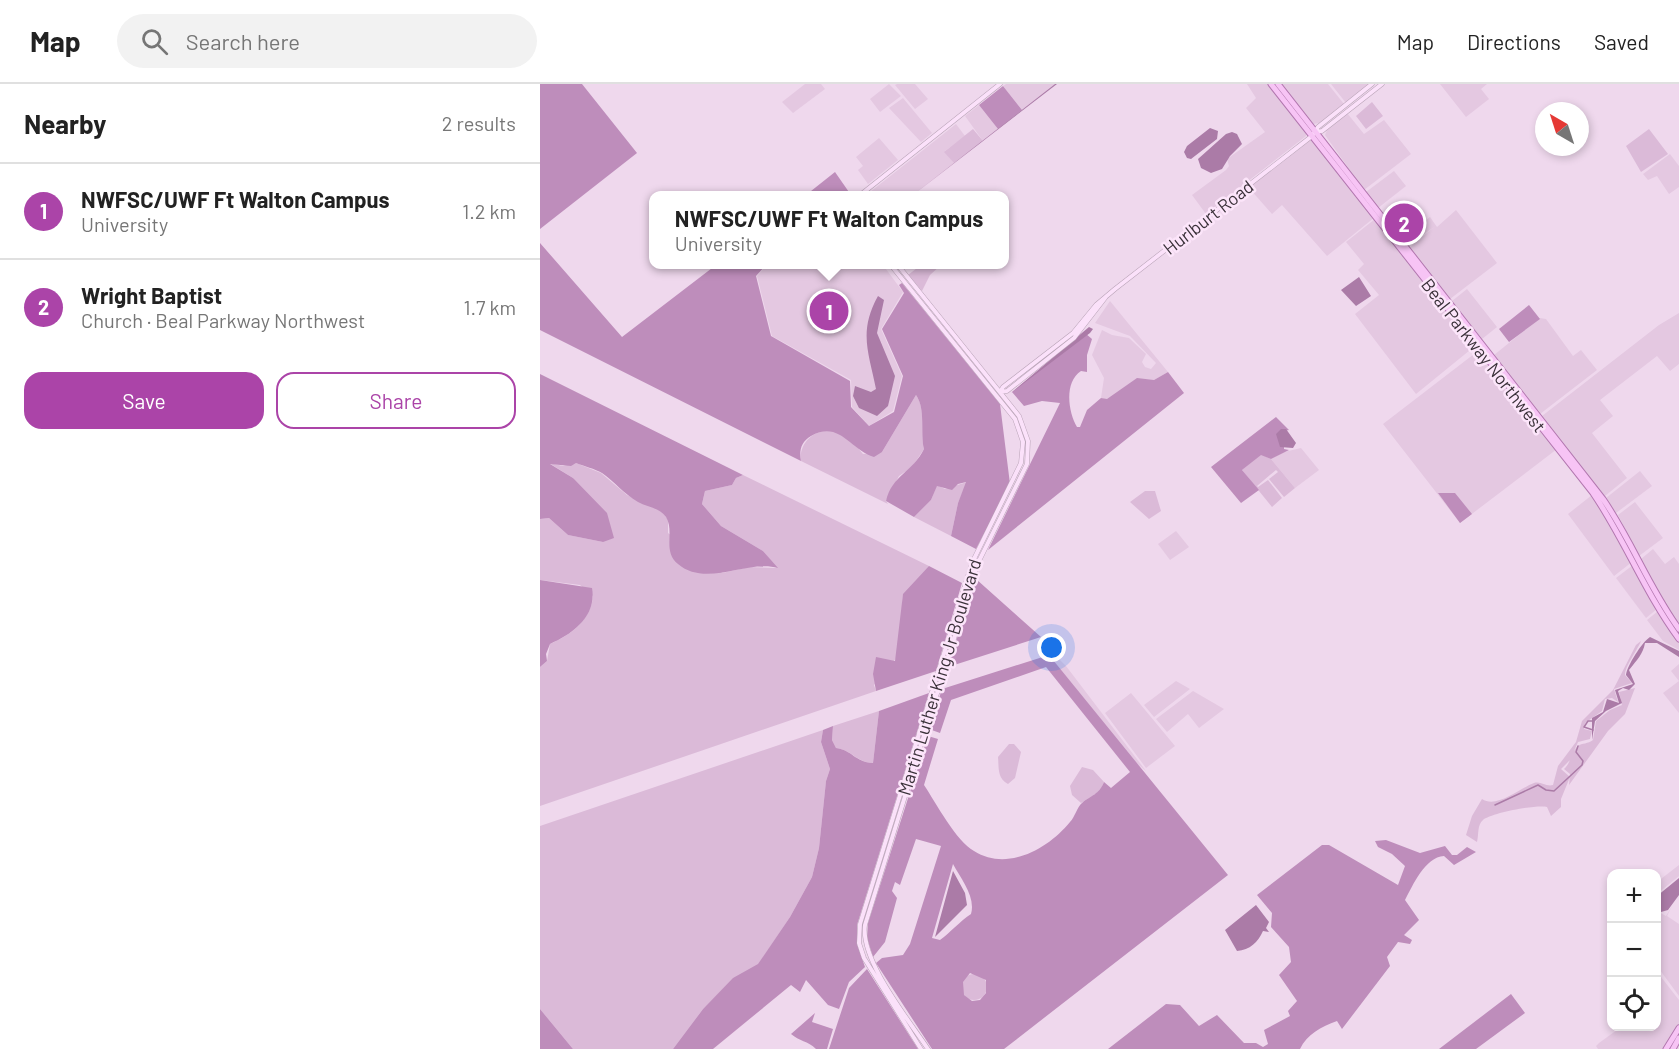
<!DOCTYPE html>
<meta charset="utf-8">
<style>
:root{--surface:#fff;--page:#f2f2f2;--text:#222;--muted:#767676;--line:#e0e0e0;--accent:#ab44a8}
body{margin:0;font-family:Barlow,sans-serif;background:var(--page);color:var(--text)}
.controls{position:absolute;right:18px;bottom:18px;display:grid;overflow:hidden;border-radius:12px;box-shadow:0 3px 9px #0003}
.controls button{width:54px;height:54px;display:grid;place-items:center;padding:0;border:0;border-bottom:2px solid var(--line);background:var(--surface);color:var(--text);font:30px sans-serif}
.compass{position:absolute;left:995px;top:18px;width:54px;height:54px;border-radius:50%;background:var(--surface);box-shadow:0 3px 9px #0003;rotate:321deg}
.you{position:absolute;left:512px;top:564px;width:21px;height:21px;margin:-15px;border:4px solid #fff;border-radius:50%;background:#1a73e8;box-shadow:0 0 0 9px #1a73e833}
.badge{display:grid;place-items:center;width:39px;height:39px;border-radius:50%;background:var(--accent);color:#fff;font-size:20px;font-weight:700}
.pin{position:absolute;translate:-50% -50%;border:3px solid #fff;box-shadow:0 2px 6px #0006}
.popup{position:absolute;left:109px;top:107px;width:360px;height:78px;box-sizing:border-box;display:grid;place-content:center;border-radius:12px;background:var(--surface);filter:drop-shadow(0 2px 4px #0005);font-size:20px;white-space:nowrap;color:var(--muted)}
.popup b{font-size:22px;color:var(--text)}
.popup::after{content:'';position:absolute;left:50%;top:100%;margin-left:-12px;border:12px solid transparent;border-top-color:var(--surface)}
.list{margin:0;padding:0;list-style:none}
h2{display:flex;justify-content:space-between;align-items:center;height:78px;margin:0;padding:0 24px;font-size:26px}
h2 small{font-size:20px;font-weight:400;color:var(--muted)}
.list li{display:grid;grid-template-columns:39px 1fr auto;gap:18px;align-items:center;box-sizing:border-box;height:96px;padding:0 24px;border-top:2px solid var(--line)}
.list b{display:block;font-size:22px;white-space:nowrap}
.list p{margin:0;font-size:20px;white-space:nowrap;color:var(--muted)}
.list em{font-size:20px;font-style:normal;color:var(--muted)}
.actions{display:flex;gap:12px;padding:18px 24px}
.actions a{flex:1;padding:14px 0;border:2px solid var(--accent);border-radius:18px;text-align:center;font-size:21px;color:var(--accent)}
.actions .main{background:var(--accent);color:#fff}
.icon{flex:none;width:33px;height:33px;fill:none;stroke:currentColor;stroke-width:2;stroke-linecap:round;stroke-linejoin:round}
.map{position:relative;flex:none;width:1139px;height:965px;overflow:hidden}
header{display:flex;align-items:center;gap:36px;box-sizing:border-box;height:84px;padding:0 30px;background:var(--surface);border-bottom:2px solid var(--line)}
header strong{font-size:28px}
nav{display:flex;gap:33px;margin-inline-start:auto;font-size:21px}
.search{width:420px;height:54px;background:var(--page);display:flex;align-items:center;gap:15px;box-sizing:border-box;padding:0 21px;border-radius:33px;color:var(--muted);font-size:22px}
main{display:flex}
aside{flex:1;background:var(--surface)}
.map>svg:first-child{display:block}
.built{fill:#e4c8e1}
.green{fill:#dbbad8}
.forest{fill:#be8dbb;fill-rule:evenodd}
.water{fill:#ab7ba7}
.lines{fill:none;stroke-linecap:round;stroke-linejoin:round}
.stream{stroke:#ab7ba7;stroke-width:1.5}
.secondary-casing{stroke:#b8a3b6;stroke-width:5}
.primary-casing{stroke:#b277af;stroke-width:7}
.secondary{stroke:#fbe1fa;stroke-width:4}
.primary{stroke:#f7c4f5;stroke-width:5}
.labels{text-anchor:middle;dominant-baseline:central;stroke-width:5;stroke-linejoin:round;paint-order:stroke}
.street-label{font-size:18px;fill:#3a3139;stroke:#fce5fa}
</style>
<header>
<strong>Map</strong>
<div class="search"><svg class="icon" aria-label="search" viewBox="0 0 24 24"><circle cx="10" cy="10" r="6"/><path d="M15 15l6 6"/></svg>Search here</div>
<nav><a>Map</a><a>Directions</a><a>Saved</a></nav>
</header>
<main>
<aside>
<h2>Nearby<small>2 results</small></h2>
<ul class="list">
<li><span class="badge">1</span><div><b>NWFSC/UWF Ft Walton Campus</b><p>University</p></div><em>1.2 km</em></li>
<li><span class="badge">2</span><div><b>Wright Baptist</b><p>Church · Beal Parkway Northwest</p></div><em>1.7 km</em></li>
</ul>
<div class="actions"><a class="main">Save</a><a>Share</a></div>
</aside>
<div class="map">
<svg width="1139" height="965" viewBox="0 0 1139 965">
<rect width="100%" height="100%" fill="#efd8ed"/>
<!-- built -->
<path class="built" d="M265 0H281L285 5 253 29 242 18Z
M349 0 361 12 340 28 330 15Z
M357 0H375L388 15 375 25 355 1Z
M466 0H515L482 26 463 2Z
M707 0H730L766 48V52L666 130 652 111 686 86 689 82 687 75 725 48 706 24 716 14Z
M741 0H788L804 20 780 39 773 40Z
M791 0H828V1L806 19Z
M900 0H947L941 5 949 15 926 33Z
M363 14 392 49 381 58 349 24Z
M439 21 458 45 443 57 425 32Z
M807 29 824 50 844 36 871 70 824 106 785 51 787 46Z
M416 40 425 52 405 67 414 79 373 111 325 112Z
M339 54 358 76 328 100 318 86 323 82 316 73Z
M772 55 835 133 787 172 742 121 732 130 709 104Z
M1130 70 1139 82V103L1129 110 1117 92 1108 96 1103 90Z
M854 87 866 102 838 124 826 108Z
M916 126 957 179 910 215 869 164 894 143 868 162 862 155 890 133 897 143Z
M835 135 935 262 876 310 815 230 839 211 818 186 824 180 806 158Z
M227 181H343L363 208 341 245 362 292 353 327 329 342 312 323 311 296 232 252 217 192Z
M927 205 957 243 942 255 912 217Z
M570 217 628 288 614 296 596 295 567 316 561 314 564 294 552 271 562 246 572 251 589 254 606 270 602 278 605 283 611 285 616 279 590 252 555 239Z
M1139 229V280L1130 287 1117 272 1060 316 1073 332 1052 349 1087 394 1065 412 1002 332 1119 241Z
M1000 234 1006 235 1033 272 1041 266 1057 286 1000 330 954 271Z
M938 267 1017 365 920 439 843 340Z
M761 364 779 386 755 404 731 375 744 368Z
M1100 387 1112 402 1076 429 1066 414Z
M1052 411 1092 478 1074 492 1028 430Z
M1095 418 1123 454 1099 472 1078 431Z
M636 447 649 463 630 476 618 460Z
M1113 465 1125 480 1134 473 1139 480V543L1126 524 1101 475Z
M1093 481 1117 525 1106 534 1076 494Z
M1118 527 1139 558V566L1123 557 1107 536Z
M514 570 526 582 606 687 594 677 509 571Z
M1139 580V629L1123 609 1139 597 1131 587Z
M636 597 650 605 614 633 604 621Z
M653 607 684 625 659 644 648 630 627 648 616 635Z
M591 609 635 662 606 684 565 629Z
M1139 781V792L1117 810V798Z
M1132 822 1127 832 1139 840V912L1117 882V827L1126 832Z
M1121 893 1139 916V940L1123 965H1058L1056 962 1059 959 1081 943 1116 942 1117 896Z"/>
<!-- green -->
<path class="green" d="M832 18 843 32 826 45 816 32Z
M433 45 443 57 414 79 404 68Z
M1109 45 1128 70 1101 88 1086 62Z
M381 181H401L390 191 382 207 368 191Z
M376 311C386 324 380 349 384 365L372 383 359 392 346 417 348 420 261 377C258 355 282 339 302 350 310 354 317 363 323 370L342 368Z
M721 370 731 375 755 404 744 413 729 395 738 388 736 386 717 402 718 403 728 396 742 414 732 423 702 386Z
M9 379 23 382 36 379 61 389 87 411 122 427 128 436V449L182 489 209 483 237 484 223 467 181 442 162 420 165 407 192 401 196 394 203 391 389 482 388 487 363 511 358 572 334 601 336 607 0 722V583L7 577 10 560C31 551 51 536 53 512L40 501 0 496V435L9 434 28 451 63 458 33 394Z
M427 398 418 419 411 452 374 433 391 416 397 401 405 405Z
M605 407H615L621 427 609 435 590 418Z
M1101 557C1097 567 1085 582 1085 591L1092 599 1074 605 1078 618 1072 614 1065 615 1062 627 1045 639 1044 645 1052 647 1050 655 1038 658 1030 676 1021 685 1030 693 1021 715V723L1011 732 1007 723C998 720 951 729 943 736 937 741 939 750 937 758L926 751 932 732 942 715C957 725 980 704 994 699 1001 697 1006 703 1013 701L1018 682 1036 658 1042 637 1073 606 1096 561Z
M1095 604 1085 630 1068 647 1029 701 1030 690 1024 685C1031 679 1031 668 1038 662 1042 659 1048 660 1053 656L1056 637 1070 626 1082 621 1079 608Z
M339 627 333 679C316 678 312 666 296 664L292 656 293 642Z
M283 646 281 658 290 685 286 697 279 764 272 793 250 833 218 881 193 895 163 925 133 965H33L0 925V742Z
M469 660H474L481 668 475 694 468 700C457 694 459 684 458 673Z
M542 683 553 686 564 698 560 707 541 719 532 711 530 702Z
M421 903a13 13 0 1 1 26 0a13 13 0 1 1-26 0Z"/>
<!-- forest -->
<path class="forest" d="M0 0H42L97 69 0 145Z
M463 2 482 26 458 45 439 21Z
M295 88 311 111H266Z
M0 159 82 253 176 181H226L216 192 231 252 310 297 311 323 329 342 354 328 363 292 342 245 364 209 359 201 362 199 460 320 470 400 436 465 411 452 418 419 426 398 418 400 412 406 397 402 391 416 374 433 346 417C352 391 373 388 384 365 380 349 386 325 376 311L342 368 334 373C310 366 300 336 271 352 261 358 259 366 261 377L0 246Z
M989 221 1000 235 969 258 959 245Z
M545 249 552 255 547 271V288L541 287C524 298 528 328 537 343H540L547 326 561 314 567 315 597 294 614 296 628 288 644 309 448 466 520 319 502 317 484 322 472 308Z
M0 290 203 391 196 394 192 401 165 407 162 420 181 442 223 467 238 484C208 475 166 504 138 480 122 467 135 448 126 433 120 424 107 423 98 418 84 410 75 398 62 389 55 385 44 382 36 379L31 382 10 380 33 394 67 429 74 454 63 458 28 451 9 434 0 435Z
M736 333 749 346 744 347V365L749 366 731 375 721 371 702 386 719 406 701 419 671 383Z
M898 409H915L932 430 920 439Z
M389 482 422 499 396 587 336 607 333 590 336 573 355 577 363 510Z
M436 495 501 553 408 583 433 503Z
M0 496 52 504C57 532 33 550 10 560L6 570 7 577 0 583Z
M509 571 688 791 464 965H392L336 879 342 874 363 871 370 860 401 762 376 755 360 801 355 798 352 807 357 814 345 858 333 873 327 854 328 839 388 652 398 655 384 701C396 719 416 757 434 767 467 788 508 765 530 738 535 733 537 723 542 719 551 711 559 711 564 698L571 704 590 688 506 583 411 616 400 649 389 645 402 605ZM413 780C421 795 436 813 431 830 419 838 411 848 400 856L392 854ZM430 889 446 896V909L440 916 432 917 424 911 423 898Z
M389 609 317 841V860L325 883 309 898 299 925 288 921 266 896 260 908 251 901 173 965H133L163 925 193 894 218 880 250 833 272 793 279 764 286 697 290 685 281 658 283 646 293 642 292 656 296 664C312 666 315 678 333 679L339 627Z
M846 756 880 769 905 762 912 771H917L927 763 936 768 914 781 904 772C885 773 873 801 865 816L879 836 864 851 872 856 870 860 858 858 847 873 850 882 802 945 797 937C781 943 767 950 760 965H568L626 920 640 921 659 942 677 931 704 959H716L723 963 728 960 724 946 750 932 748 927 757 917 739 891 751 878 749 863 731 843 732 829 717 811 782 761H789L858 801 865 782 852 770 838 763 835 757Z
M327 885 378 965H289L309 904Z
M971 910 985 929 936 965H899Z
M0 925 33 965H0Z
M275 929 272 938 293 945 287 965H276C268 957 259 957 251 950Z"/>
<!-- water -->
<path class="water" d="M515 0H517L373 111Z
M670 44 678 47 677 55 651 75 647 74 644 68 647 62Z
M692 48 697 50 702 60 690 72 682 85 671 89 661 84 658 75 686 50Z
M819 193 831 212 816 222 801 206Z
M338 212 344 216 337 249 355 292 348 322 337 332 319 324 313 312 315 302 331 308 336 305C329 269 318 248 338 212Z
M549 243 553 245 550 249 471 309Z
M741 345H746L756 359 753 364 740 363 736 350Z
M1110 553 1139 567V573L1117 559H1105C1103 570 1097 576 1089 586L1095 600 1089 606 1083 604 1078 607 1082 619 1066 627 1055 637 1052 656V634L1063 628 1067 615 1079 619 1075 606 1093 600 1086 591C1087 582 1102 558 1110 553Z
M413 787 425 809 427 821 395 853Z
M1139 794V811L1128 826 1121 828 1117 825V812Z
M716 821 729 838 726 844 729 848 723 847C718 858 710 866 697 867L685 846Z"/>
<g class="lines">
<!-- stream -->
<path class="stream" d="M1053 646 1044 643 1048 637H1053
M955 721 998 701 1006 706 1014 707 1042 681 1043 677 1036 668 1038 662"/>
<defs>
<path id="secondary" d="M776 48 782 47 842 0
M319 112 460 0
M350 180 475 335 483 358 481 379 432 479 320 840 319 859 324 874 381 965
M357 180 479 332 488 357 487 380 437 481 325 841C320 876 368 935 388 965
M565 214 534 254 467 307 460 308 463 303 533 249 556 221 575 205 772 52 778 43 832 0"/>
<path id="primary" d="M731 0 1053 409C1085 456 1105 509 1139 555
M738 0 1063 415C1092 457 1109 504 1139 545
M1126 965 1139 944
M1133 965 1139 954"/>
</defs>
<!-- secondary casing -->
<use href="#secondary" class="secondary-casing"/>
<!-- primary casing -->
<use href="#primary" class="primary-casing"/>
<!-- secondary -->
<use href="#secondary" class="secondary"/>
<!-- primary -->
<use href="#primary" class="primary"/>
</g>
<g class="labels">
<!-- street labels -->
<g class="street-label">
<text transform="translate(668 133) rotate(-38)">Hurlburt Road</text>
<text transform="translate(944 271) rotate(52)">Beal Parkway Northwest</text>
<text transform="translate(399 593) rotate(-73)">Martin Luther King Jr Boulevard</text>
</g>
</g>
</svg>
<div class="controls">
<button>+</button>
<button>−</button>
<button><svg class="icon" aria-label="locate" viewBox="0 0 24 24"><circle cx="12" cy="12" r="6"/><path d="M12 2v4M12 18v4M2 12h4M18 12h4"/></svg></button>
</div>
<svg class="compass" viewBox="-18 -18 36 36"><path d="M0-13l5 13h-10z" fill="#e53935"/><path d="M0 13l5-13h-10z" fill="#767676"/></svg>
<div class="you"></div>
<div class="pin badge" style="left:289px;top:227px">1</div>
<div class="popup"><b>NWFSC/UWF Ft Walton Campus</b>University</div>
<div class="pin badge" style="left:864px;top:139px">2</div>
</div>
</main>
